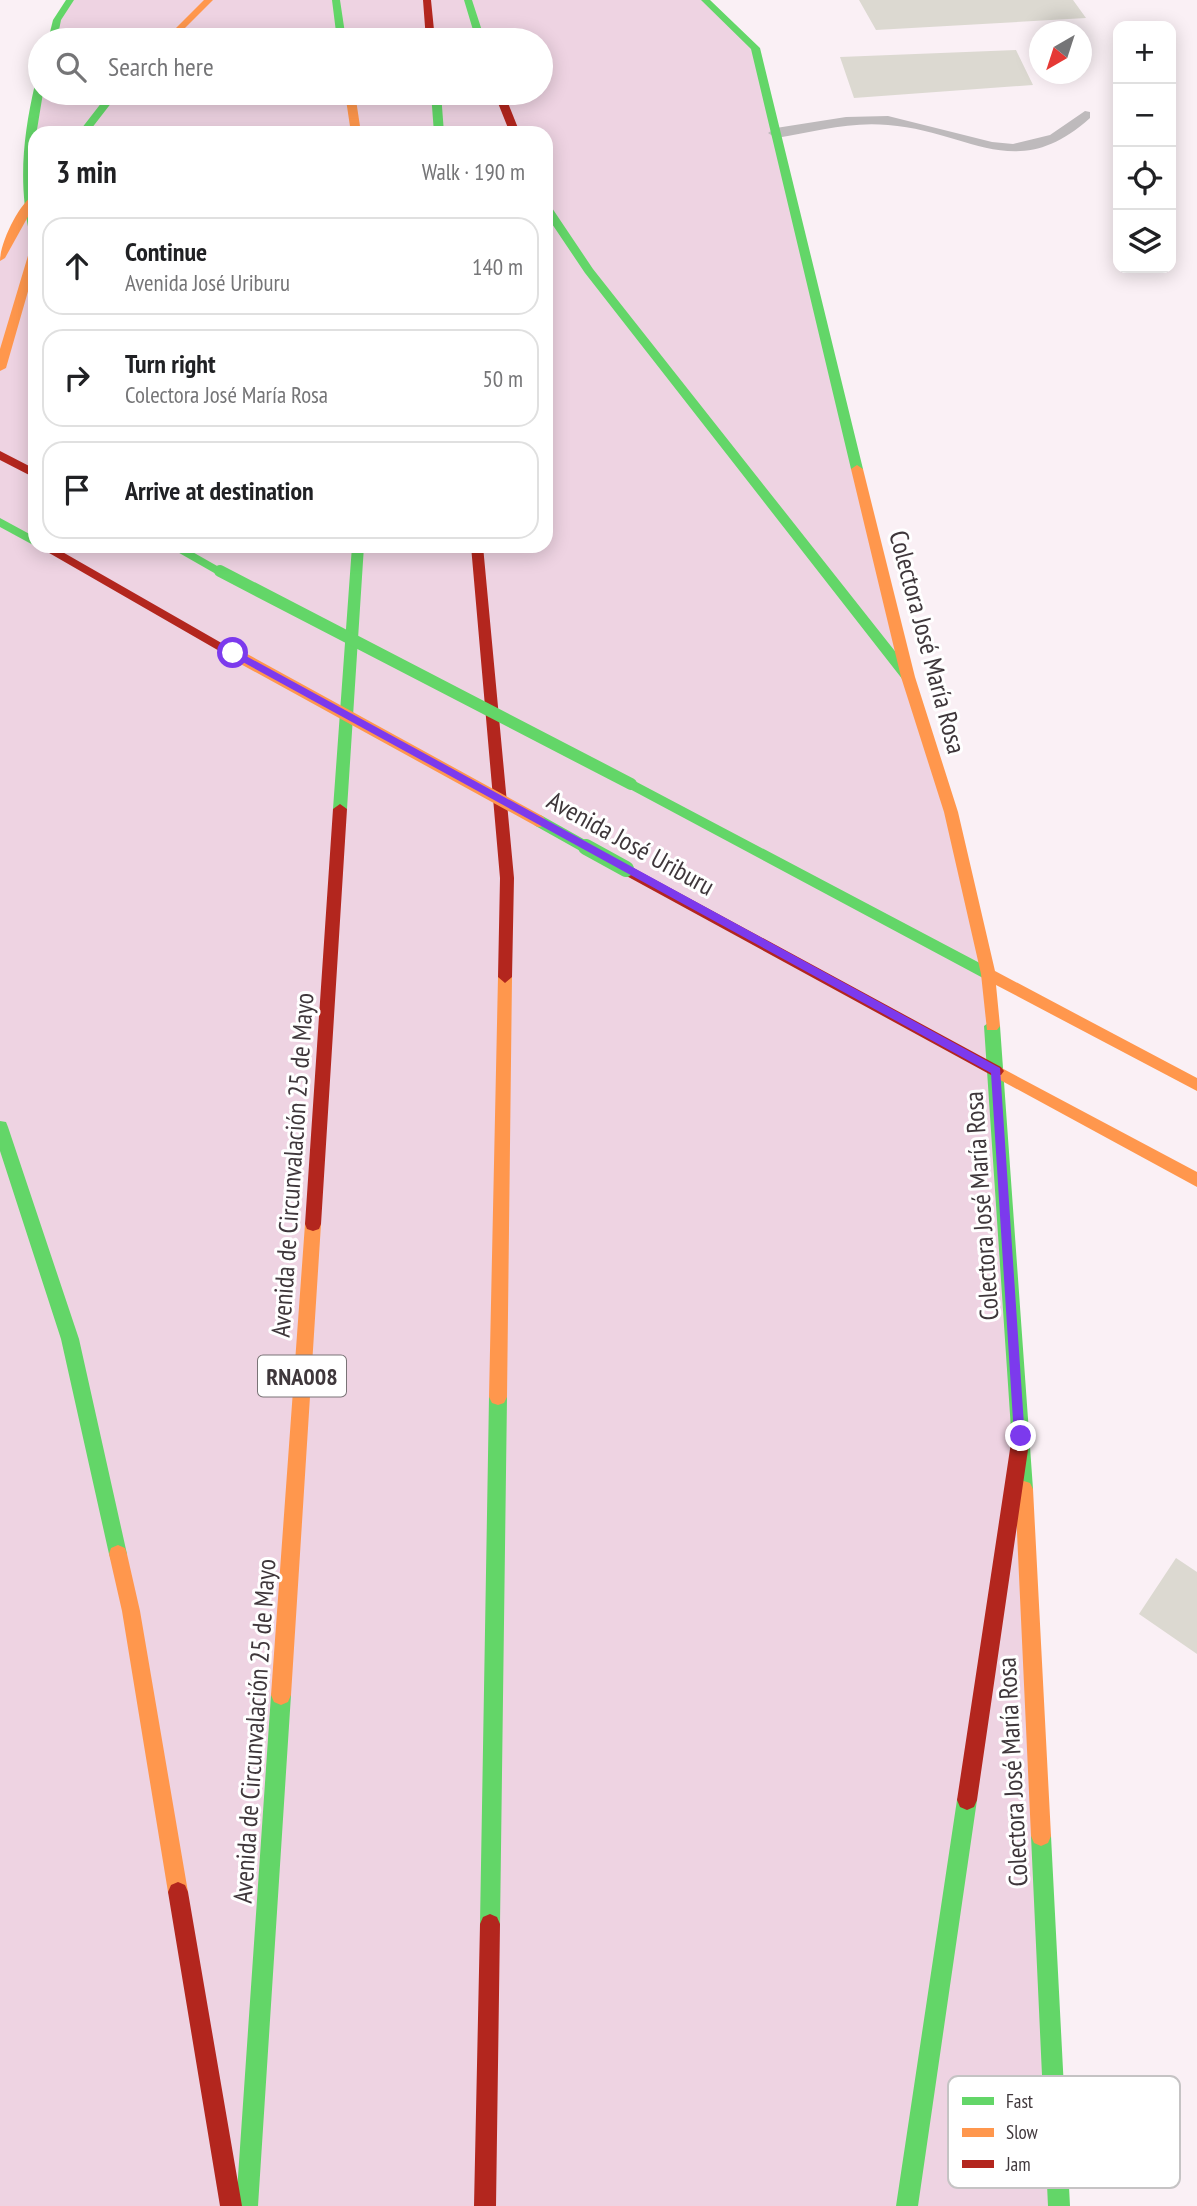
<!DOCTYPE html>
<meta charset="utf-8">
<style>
:root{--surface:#fff;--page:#f6f6f6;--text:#202124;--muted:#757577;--line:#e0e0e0}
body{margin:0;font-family:"PT Sans Narrow",sans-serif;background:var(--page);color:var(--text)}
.controls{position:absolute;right:21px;top:21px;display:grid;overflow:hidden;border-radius:14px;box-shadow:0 4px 18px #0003}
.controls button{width:63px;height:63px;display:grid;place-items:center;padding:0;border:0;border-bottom:2px solid var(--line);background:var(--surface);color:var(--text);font:35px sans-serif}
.compass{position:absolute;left:1029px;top:21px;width:63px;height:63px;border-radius:50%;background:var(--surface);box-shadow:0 4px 18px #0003;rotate:219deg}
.stop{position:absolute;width:21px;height:21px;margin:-16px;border:5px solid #7c3aed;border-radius:50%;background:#fff}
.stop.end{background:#7c3aed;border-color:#fff;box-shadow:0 2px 7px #0008}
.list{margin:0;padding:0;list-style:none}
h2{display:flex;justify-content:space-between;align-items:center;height:91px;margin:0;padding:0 28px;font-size:30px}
h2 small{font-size:23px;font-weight:400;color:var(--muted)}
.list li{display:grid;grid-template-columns:46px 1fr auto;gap:21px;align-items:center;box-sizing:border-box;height:98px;margin:0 14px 14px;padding:0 14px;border:2px solid var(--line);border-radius:21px}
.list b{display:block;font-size:26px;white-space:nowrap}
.list p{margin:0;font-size:23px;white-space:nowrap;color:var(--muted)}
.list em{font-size:23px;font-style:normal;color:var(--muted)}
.icon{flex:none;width:38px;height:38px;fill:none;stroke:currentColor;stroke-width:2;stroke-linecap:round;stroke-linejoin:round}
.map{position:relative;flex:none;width:1197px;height:2206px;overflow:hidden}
.search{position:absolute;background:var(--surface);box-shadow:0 4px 18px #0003;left:28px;top:28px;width:525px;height:77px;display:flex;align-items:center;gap:18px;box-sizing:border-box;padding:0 24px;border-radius:38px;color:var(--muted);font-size:26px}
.panel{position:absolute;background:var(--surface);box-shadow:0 4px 18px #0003;left:28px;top:126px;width:525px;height:427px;border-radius:21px}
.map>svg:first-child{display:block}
.green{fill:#eed3e2;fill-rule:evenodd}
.building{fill:#dcd9d1}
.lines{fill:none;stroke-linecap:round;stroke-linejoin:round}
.lane{fill:#bebabc;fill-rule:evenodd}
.fast{fill:#63d668;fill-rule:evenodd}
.slow{fill:#ff974d;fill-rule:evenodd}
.jam{fill:#b3261e;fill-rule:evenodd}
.fast-bridge-far1{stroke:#63d668;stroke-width:12}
.fast-bridge{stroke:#63d668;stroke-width:16}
.slow-bridge{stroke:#ff974d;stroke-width:12}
.route{fill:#7c3aed}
.labels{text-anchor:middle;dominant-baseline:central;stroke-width:6;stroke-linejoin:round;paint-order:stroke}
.shield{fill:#fff;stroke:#797376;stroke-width:2}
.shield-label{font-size:24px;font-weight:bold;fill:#3f373b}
.street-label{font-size:26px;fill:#3f373b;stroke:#fff}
.key{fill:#fff;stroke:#c5c3c4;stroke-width:2}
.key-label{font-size:19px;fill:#3f373b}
</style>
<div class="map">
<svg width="1197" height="2206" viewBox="0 0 1197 2206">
<rect width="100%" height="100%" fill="#faf0f5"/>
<!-- green -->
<path class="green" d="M70 0H705L755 48 988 974 1059 2206H0V258L26 209 27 136 40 84V93H541V40H52L57 20ZM35 133H546V546H35Z"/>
<!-- building -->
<path class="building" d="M859 0H1073L1086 18 876 30Z
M1016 50 1033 85 854 98 840 57Z
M1176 1558 1197 1572V1654L1139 1614Z"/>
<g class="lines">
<!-- lane -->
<path class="lane" d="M1085 111 1090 112V118C1016 185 969 131 888 125 851 121 813 132 776 138L768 133 776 128 846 117 888 116 992 142 1013 144 1050 135Z"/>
<!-- fast -->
<path class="fast" d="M66 0H74L61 20 57 40H48L53 20Z
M332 0H340L346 40H337Z
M464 0H472L485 40H476Z
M701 0H710L760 48 863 469 861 471 857 473 851 469 751 49Z
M40 81V93H43L32 160 35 239 30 236C18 184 23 136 35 84Z
M109 93H119L88 133H78Z
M431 93H441L444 133H434Z
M546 204 550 205 593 269 913 674V680H903L585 273 546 215Z
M0 518 35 537V546L0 527Z
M167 546H182L226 571 224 574H216Z
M352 546H364L347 809 340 814 333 809Z
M631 779 993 970 995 974 988 980 983 978 626 787 624 784 626 781Z
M992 1020 1000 1026 1033 1489 1030 1495 1024 1497 1018 1495 1015 1489 984 1026Z
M0 1121 6 1122 8 1127 79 1339 127 1554 125 1560 118 1563 111 1560 109 1554 61 1339 0 1151Z
M498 1389 504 1391 507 1397 500 1924 497 1931 490 1934 483 1931 480 1924 489 1397 492 1391Z
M281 1685 288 1688 291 1695 258 2206H236L271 1695 274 1688Z
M967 1790 974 1793 977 1800 918 2206H896L957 1800 960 1793Z
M1041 1826 1048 1829 1051 1836 1070 2206H1048L1031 1836 1034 1829Z"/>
<!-- slow -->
<path class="slow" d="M204 0H213L173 40H164Z
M345 93H355L361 133H351Z
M35 194V204L5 258 0 261C0 243 19 203 35 194Z
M35 246V267L6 368 0 371V349L30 249Z
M857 465 863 469 915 677 958 812 995 971 1197 1078V1091L996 985 1000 1026 997 1030H987L981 974 944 812 901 677 851 469Z
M505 971 512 977 507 1397 504 1403 498 1405 492 1403 489 1397 498 977Z
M996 1065 1197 1172V1187L991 1075 988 1071 991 1067Z
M313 1217 319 1219 321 1224 291 1695 288 1702 281 1705 274 1702 271 1695 305 1224 307 1219Z
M1024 1481 1030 1483 1033 1489 1051 1836 1048 1843 1041 1846 1034 1843 1031 1836 1015 1489 1018 1483Z
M118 1545 125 1548 127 1554 140 1611 188 1892 185 1899 178 1902 171 1899 168 1892 122 1611 109 1554 111 1548Z"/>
<!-- jam -->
<path class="jam" d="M423 0H431L435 40H426Z
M494 93H504L520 133H510Z
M0 451 35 469V478L0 460Z
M37 546H52L239 653 233 657 228 656Z
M471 546H483L514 878 512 977 505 983 498 977 500 878Z
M340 804 347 809 321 1224 319 1229 313 1231 307 1229 305 1224 333 809Z
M626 864 1001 1067 1004 1071 1001 1075H991L621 873 619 869Z
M1021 1428 1027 1430 1030 1436 977 1800 974 1807 967 1810 960 1807 957 1800 1012 1436 1015 1430Z
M178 1882 185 1885 188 1892 242 2206H220L168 1892 171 1885Z
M490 1914 497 1917 500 1924 496 2206H474L480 1924 483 1917Z"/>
<!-- fast-bridge-far1 -->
<path class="fast-bridge-far1" d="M220 571 631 784
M539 821 589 849"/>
<!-- fast-bridge -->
<path class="fast-bridge" d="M586 847 626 869"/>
<!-- slow-bridge -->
<path class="slow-bridge" d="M233 653 539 821"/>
</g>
<!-- route -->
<path class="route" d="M230 651H237L1000 1068 1025 1440H1016L1014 1436 991 1073 230 655Z"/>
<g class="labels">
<!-- shield labels -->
<rect class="shield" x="258" y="1355.5" width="88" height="41" rx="5"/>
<g class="shield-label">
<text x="302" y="1376">RNA008</text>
</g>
<!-- street labels -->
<g class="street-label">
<text transform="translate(928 642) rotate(75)">Colectora José María Rosa</text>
<text transform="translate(631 843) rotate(29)">Avenida José Uriburu</text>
<text transform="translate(292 1165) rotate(-86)">Avenida de Circunvalación 25 de Mayo</text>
<text transform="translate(981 1206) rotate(-94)">Colectora José María Rosa</text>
<text transform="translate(254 1731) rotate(-86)">Avenida de Circunvalación 25 de Mayo</text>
<text transform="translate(1012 1772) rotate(-93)">Colectora José María Rosa</text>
</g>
</g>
<!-- legend -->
<rect x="948" y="2076" width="232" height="112" rx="10" class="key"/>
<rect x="962" y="2097" width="32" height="8" fill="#63d668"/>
<rect x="962" y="2128" width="32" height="9" fill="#ff974d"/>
<rect x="962" y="2160" width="32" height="8" fill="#b3261e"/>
<g class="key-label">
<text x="1006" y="2108">Fast</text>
<text x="1006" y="2139">Slow</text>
<text x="1006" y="2171">Jam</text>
</g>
</svg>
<div class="controls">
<button>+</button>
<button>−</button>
<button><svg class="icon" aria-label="locate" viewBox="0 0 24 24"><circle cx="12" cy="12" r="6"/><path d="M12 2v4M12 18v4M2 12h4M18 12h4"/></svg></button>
<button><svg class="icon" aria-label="layers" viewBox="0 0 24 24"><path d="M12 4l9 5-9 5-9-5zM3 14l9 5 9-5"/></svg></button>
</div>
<svg class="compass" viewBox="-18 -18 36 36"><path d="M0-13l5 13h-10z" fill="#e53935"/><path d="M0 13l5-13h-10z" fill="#757577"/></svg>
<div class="stop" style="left:233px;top:653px"></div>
<div class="stop end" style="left:1021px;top:1436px"></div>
<div class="search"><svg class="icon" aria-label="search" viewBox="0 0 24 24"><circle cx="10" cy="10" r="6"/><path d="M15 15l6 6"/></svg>Search here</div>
<section class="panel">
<h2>3 min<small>Walk · 190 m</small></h2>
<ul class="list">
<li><svg class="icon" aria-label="ahead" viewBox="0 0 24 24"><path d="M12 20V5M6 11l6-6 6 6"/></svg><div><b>Continue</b><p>Avenida José Uriburu</p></div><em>140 m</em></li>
<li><svg class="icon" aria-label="right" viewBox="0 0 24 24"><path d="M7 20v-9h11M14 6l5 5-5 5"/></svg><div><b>Turn right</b><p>Colectora José María Rosa</p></div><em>50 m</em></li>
<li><svg class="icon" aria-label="arrive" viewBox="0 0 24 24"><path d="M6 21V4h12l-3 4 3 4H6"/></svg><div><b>Arrive at destination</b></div></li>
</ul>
</section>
</div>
